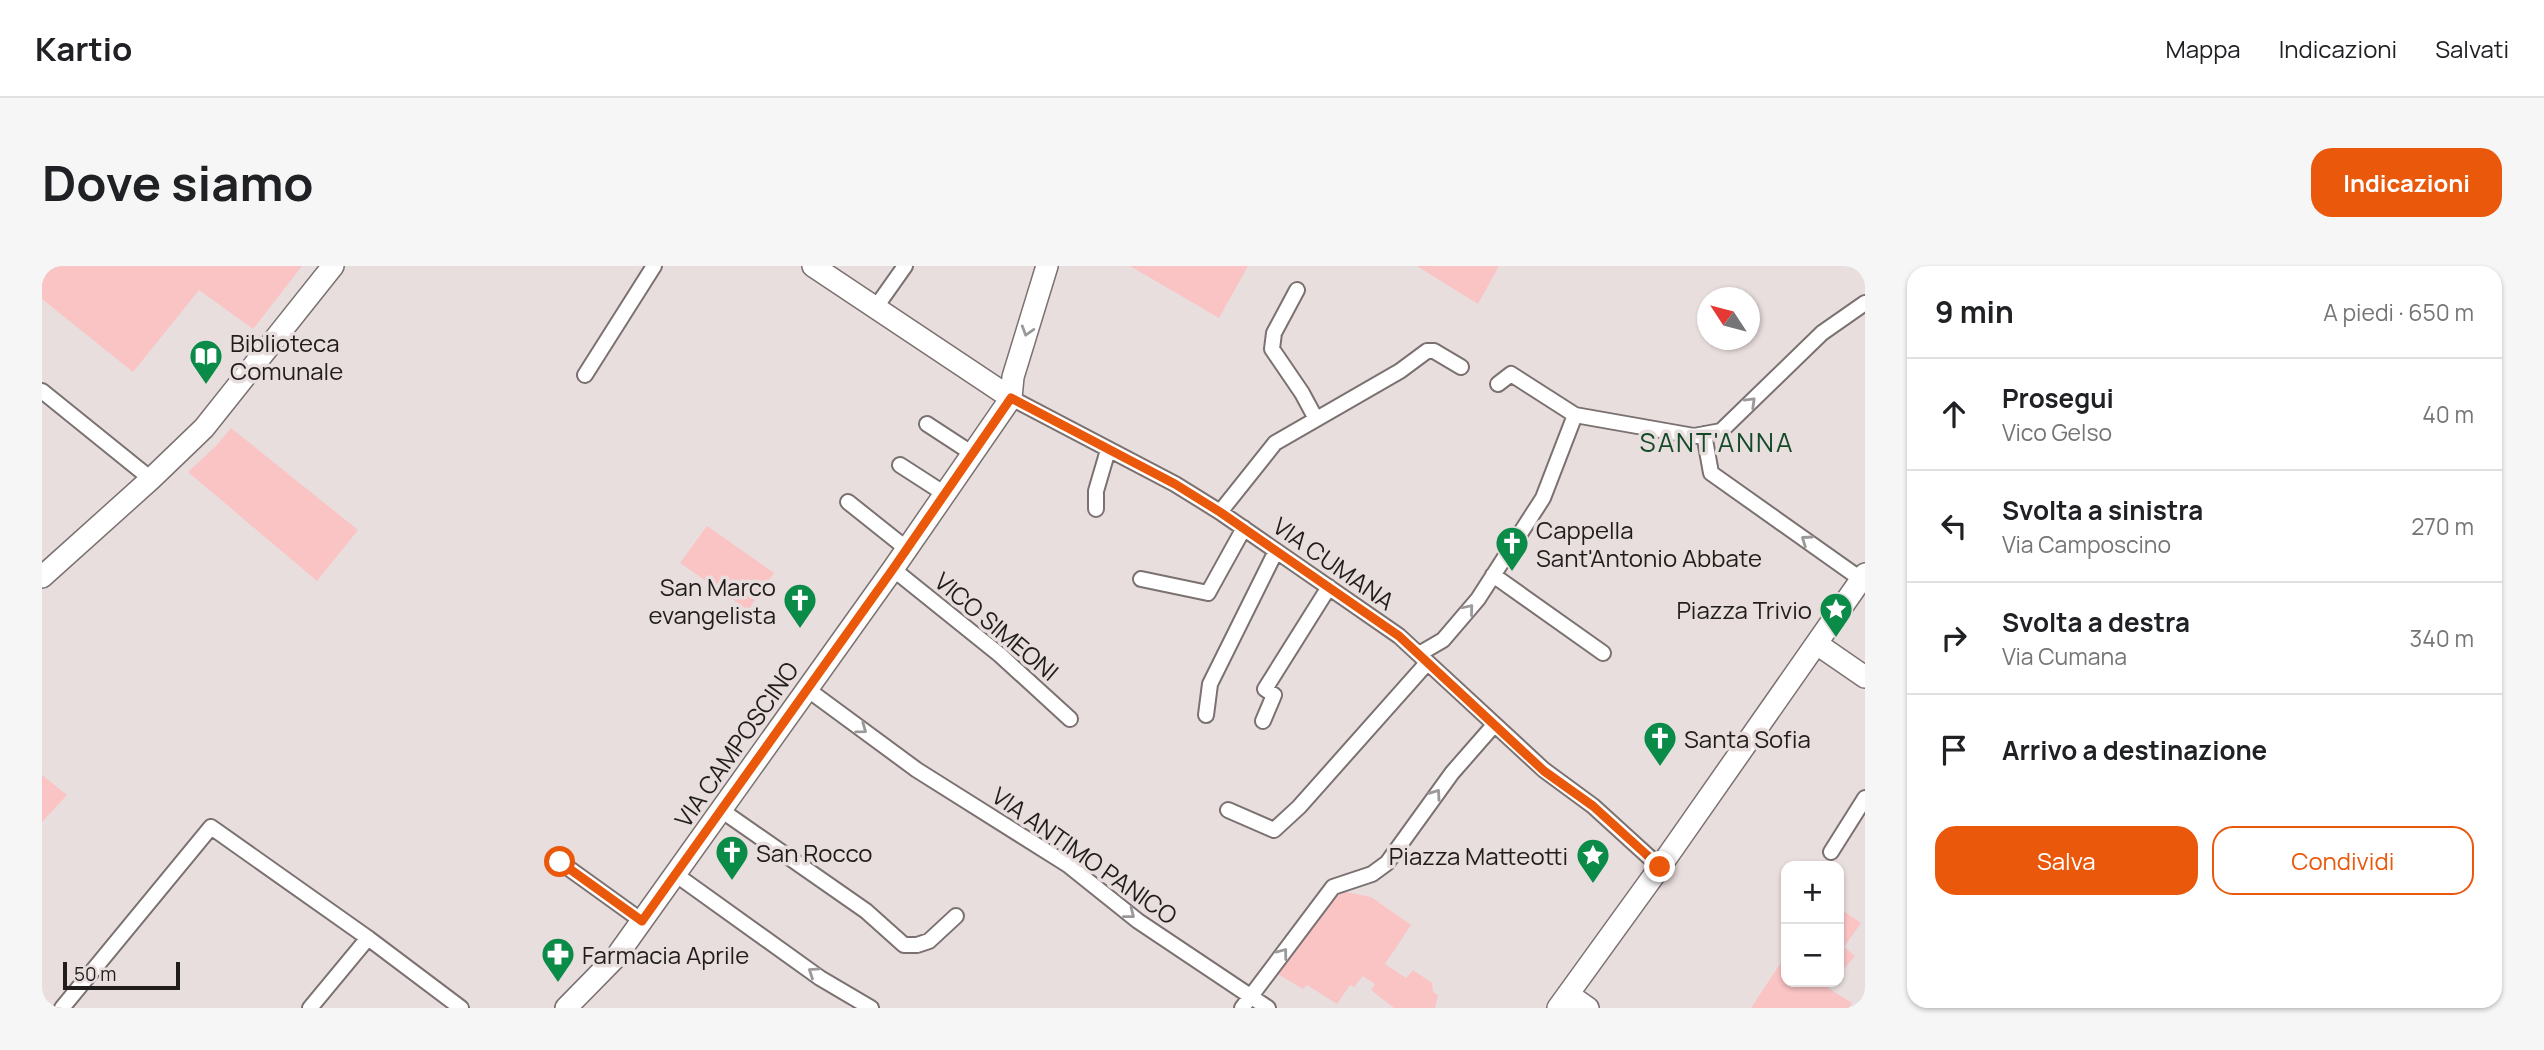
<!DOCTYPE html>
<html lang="it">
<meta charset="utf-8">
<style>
:root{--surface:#fff;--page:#f6f6f6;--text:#202124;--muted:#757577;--line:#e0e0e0;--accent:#ea580c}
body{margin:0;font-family:Manrope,sans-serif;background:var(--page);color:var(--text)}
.controls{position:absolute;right:21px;bottom:21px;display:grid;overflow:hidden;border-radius:14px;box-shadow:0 2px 5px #0004}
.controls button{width:63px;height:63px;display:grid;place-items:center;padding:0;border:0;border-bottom:2px solid var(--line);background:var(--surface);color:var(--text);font:35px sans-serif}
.compass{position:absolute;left:1655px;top:21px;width:63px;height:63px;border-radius:50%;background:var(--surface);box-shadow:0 2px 5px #0004;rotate:306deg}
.scale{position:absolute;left:21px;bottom:18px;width:117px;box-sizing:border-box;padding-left:7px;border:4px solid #211d1d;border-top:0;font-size:19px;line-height:24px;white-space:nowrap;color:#211d1d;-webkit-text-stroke:5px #e9dede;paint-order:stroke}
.stop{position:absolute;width:21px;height:21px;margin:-16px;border:5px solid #ea580c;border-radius:50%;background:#fff}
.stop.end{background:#ea580c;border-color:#fff;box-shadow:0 2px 7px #0008}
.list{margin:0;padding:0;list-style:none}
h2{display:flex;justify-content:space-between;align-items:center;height:91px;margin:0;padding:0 28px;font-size:30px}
h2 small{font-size:23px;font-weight:400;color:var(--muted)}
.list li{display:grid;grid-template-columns:46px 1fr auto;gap:21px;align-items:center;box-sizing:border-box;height:112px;padding:0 28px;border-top:2px solid var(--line)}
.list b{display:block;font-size:26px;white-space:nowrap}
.list p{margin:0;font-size:23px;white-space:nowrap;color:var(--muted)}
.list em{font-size:23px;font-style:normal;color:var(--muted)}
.actions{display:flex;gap:14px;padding:21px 28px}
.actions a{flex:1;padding:16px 0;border:2px solid var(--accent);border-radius:21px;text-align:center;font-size:24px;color:var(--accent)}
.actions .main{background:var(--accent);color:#fff}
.icon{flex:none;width:38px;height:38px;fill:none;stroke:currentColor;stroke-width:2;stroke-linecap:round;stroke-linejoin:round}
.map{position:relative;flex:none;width:1823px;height:742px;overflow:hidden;border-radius:21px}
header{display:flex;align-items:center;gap:42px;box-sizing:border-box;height:98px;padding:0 35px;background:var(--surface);border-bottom:2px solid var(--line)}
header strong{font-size:33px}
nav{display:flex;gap:38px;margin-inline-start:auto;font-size:24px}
.intro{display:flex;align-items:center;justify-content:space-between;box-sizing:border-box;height:168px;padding:0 42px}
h1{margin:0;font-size:49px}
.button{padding:18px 32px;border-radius:21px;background:var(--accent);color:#fff;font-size:24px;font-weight:700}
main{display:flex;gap:42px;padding:0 42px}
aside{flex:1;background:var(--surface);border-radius:21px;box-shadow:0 2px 5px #0004}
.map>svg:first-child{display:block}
.green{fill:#fac3c4}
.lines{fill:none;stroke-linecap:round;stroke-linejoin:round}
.street-casing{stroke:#7b7171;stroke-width:18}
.secondary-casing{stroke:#7b7171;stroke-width:24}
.street{stroke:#fff;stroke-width:14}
.secondary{stroke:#fff;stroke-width:21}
.oneway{stroke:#9b9999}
.route{stroke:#ea580c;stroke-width:9}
.labels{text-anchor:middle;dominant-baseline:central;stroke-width:7;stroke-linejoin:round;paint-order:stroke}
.poi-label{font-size:24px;fill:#211d1d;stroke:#e9dede;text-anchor:start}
.street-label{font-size:24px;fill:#211d1d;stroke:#e9dede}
.neighbourhood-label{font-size:26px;letter-spacing:2px;fill:#154a29;stroke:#e9dede}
</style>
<header>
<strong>Kartio</strong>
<nav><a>Mappa</a><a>Indicazioni</a><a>Salvati</a></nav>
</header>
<div class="intro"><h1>Dove siamo</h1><a class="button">Indicazioni</a></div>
<main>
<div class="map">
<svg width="1823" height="742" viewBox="0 0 1823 742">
<rect width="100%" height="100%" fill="#e9dede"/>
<!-- green -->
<path class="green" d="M10 0H260L211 63 157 24 91 106 0 33V13Z
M1088 0H1206L1177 52Z
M1375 0H1457L1436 38Z
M189 162 316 264 275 315 146 206 175 179Z
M665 260 732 307 706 344 638 297Z
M0 509 25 529 0 556Z
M1294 624 1329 631 1369 659 1343 698 1364 712 1371 704 1390 717 1391 726 1396 729 1393 742H1352L1329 724 1333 718 1321 710 1312 721 1308 719 1295 738 1265 719 1261 723 1234 707Z
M1797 642 1819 657 1802 681 1813 690 1797 709Z
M1744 689V716H1791L1786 722 1810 737 1807 742H1709Z"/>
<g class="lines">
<defs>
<path id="street" d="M1255 24 1232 67 1230 83 1260 127 1274 153
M834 41 863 0
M543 109 612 0
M1456 118 1469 108 1533 149 1652 170 1679 165 1780 67 1823 37
M0 125 109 213
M969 132 1133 218 1178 246 1357 370 1502 504 1551 540 1618 601
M885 158 931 188
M1662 168 1669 207 1820 314
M858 199 903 228
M806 236 865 283
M1054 243V225L1066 184
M1178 246 1233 177 1358 105 1385 85H1392L1419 101
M851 303 958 389 1028 453
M1451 309 1561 387
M1099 313 1166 327 1202 262
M1377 388 1401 374 1436 333 1501 232 1533 149
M765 423 875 504 1026 599 1096 655 1226 742
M1164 449 1168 418 1234 285
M1221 455 1232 429 1223 423 1287 321
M679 544 824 645 862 679H875L887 675 914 650
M1186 544 1232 564 1257 541 1385 397
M1789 586 1823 532
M518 596 600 655
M633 608 778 712 829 742
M20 742 169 561 326 672 419 742
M268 742 326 672
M1200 742 1291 621 1330 608 1345 597 1410 507 1452 459"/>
<path id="secondary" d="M771 0 969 132
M0 311 109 213 162 162 291 0
M1775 378 1823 411
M1526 728 1546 742
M524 742 574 691 851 303 969 132 971 111 1005 0
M1516 742 1618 601 1823 308"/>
</defs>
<!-- street casing -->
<use href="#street" class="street-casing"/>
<!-- secondary casing -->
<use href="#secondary" class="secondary-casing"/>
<!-- street -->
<use href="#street" class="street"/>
<!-- secondary -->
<use href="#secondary" class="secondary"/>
</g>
<!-- one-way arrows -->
<defs><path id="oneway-chevron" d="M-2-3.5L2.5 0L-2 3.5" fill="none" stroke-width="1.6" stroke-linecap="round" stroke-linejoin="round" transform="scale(1.75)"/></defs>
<g class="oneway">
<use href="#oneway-chevron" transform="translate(985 65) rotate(107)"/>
<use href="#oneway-chevron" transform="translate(1709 136) rotate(-44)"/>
<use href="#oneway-chevron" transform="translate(1764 274) rotate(-145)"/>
<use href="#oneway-chevron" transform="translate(1427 343) rotate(-50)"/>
<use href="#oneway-chevron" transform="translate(820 463) rotate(36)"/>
<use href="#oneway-chevron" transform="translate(1394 528) rotate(-55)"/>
<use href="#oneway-chevron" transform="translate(1088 648) rotate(38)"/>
<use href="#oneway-chevron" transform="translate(1241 687) rotate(-53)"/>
<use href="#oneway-chevron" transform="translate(771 706) rotate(-146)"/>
</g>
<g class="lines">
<!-- route -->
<path class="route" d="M518 596 600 655 851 303 969 132 1133 218 1178 246 1357 370 1502 505 1551 540 1618 601"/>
</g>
<!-- icons -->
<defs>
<symbol id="library-pin" viewBox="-11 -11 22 30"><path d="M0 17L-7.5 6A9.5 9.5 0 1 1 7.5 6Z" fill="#0b8b48" stroke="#e9dede"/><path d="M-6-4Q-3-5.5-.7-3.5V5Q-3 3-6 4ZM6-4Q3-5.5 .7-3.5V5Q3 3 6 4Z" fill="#fff"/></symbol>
<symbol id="church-pin" viewBox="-11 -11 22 30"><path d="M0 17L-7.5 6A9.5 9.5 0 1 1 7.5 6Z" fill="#0b8b48" stroke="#e9dede"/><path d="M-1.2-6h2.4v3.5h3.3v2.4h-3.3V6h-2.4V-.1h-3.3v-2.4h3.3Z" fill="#fff"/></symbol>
<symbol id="sight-pin" viewBox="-11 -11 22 30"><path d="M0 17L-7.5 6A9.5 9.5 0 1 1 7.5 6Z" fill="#0b8b48" stroke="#e9dede"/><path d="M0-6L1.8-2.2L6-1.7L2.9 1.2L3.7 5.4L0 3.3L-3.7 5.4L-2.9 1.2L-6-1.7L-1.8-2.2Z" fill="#fff"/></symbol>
<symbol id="pharmacy-pin" viewBox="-11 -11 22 30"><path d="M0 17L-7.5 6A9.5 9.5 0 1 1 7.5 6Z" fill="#0b8b48" stroke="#e9dede"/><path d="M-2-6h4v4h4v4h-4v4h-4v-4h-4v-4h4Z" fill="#fff"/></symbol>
</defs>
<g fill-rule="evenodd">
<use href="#library-pin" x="145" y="71" width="38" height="52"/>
<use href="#church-pin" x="1451" y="258" width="38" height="52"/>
<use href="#church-pin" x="739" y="315" width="38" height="52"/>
<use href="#sight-pin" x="1775" y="324" width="38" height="52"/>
<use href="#church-pin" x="1599" y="453" width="38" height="52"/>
<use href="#church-pin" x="671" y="567" width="38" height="52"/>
<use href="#sight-pin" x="1532" y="570" width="38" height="52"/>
<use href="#pharmacy-pin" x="497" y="669" width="38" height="52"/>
</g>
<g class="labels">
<!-- poi labels -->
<g class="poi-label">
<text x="188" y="76">Biblioteca<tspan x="188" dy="28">Comunale</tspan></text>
<text x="1494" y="263">Cappella<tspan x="1494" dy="28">Sant'Antonio Abbate</tspan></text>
<text x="734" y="320" text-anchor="end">San Marco<tspan x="734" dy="28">evangelista</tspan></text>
<text x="1770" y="343" text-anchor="end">Piazza Trivio</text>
<text x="1642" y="472">Santa Sofia</text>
<text x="714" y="586">San Rocco</text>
<text x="1526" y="589" text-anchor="end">Piazza Matteotti</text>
<text x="540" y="688">Farmacia Aprile</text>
</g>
<!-- street labels -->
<g class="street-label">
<text transform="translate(1292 297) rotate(35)">VIA CUMANA</text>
<text transform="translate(955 360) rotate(40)">VICO SIMEONI</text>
<text transform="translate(694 478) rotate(-55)">VIA CAMPOSCINO</text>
<text transform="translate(1043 589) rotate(35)">VIA ANTIMO PANICO</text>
</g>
<!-- neighbourhood labels -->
<g class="neighbourhood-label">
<text x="1675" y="176">SANT'ANNA</text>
</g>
</g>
</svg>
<div class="controls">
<button>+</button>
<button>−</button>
</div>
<svg class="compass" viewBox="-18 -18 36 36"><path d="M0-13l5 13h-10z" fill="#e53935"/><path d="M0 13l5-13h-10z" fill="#757577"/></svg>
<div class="scale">50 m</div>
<div class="stop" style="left:518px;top:596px"></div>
<div class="stop end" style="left:1618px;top:601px"></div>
</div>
<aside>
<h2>9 min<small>A piedi · 650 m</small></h2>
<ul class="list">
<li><svg class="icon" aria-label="ahead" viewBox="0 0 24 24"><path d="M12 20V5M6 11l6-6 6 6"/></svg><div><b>Prosegui</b><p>Vico Gelso</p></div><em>40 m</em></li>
<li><svg class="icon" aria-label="left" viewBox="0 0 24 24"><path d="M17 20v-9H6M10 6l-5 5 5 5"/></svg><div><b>Svolta a sinistra</b><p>Via Camposcino</p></div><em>270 m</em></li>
<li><svg class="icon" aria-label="right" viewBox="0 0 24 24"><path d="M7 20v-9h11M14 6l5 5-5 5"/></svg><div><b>Svolta a destra</b><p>Via Cumana</p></div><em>340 m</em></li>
<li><svg class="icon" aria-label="arrive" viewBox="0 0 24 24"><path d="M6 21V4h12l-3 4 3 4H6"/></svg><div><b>Arrivo a destinazione</b></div></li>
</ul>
<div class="actions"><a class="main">Salva</a><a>Condividi</a></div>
</aside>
</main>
